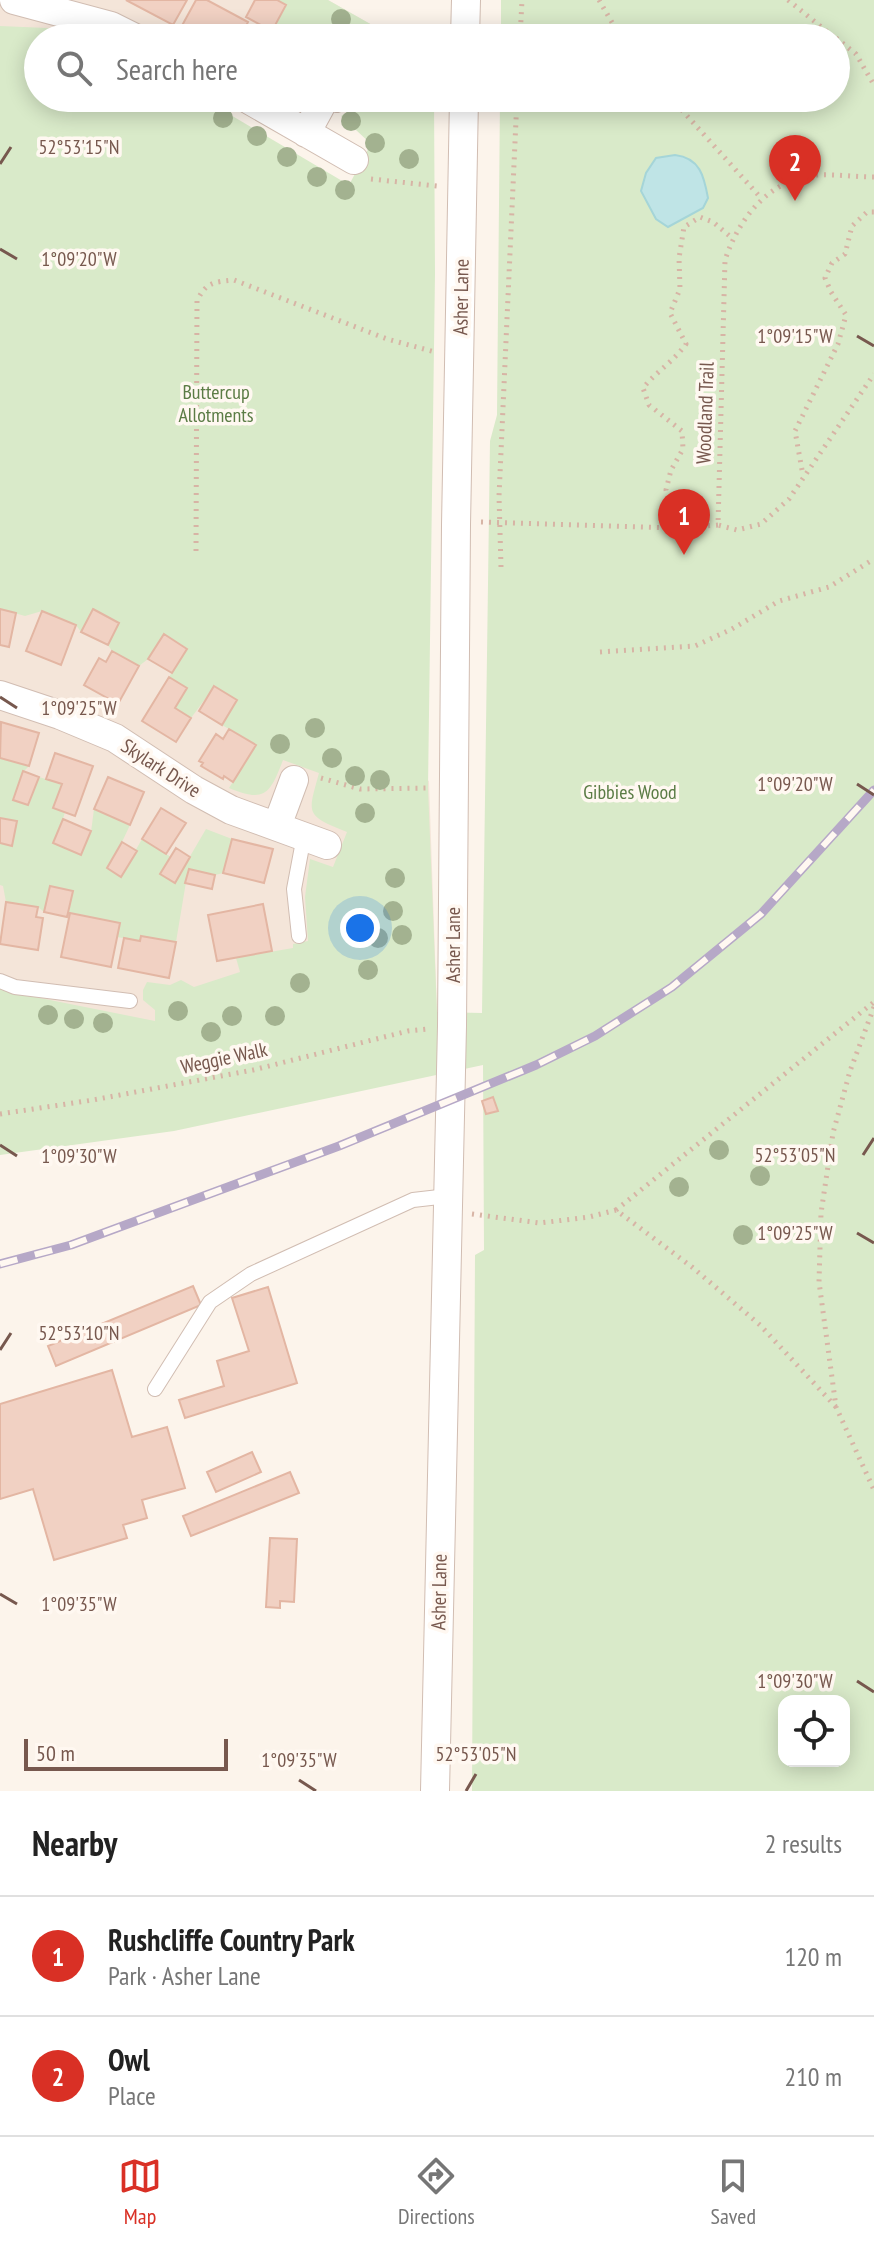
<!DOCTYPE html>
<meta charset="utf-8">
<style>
:root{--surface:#fff;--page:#f2f2f2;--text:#222;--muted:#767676;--line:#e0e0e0;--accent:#d93025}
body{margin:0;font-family:"PT Sans Narrow",sans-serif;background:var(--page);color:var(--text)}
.controls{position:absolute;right:24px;bottom:24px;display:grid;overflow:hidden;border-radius:16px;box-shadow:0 4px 20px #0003}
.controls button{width:72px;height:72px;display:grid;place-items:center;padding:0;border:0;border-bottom:2px solid var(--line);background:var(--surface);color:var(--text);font:40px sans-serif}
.scale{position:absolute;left:24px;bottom:20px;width:204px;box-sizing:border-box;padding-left:8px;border:4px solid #77584e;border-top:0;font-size:22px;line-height:28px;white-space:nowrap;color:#77584e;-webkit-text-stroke:6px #fff8f1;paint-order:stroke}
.you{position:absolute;left:360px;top:928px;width:28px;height:28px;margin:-20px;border:6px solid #fff;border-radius:50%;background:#1a73e8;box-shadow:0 0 0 12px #1a73e833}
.badge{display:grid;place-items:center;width:52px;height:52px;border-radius:50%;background:var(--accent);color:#fff;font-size:26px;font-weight:700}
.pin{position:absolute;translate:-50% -66px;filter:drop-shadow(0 2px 4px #0008)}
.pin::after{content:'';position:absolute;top:42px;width:28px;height:24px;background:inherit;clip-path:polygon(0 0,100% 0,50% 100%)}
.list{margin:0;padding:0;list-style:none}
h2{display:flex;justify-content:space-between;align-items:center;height:104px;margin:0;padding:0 32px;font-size:34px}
h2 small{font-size:26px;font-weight:400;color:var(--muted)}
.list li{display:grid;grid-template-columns:52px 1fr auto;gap:24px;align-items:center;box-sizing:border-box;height:120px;padding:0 32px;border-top:2px solid var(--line)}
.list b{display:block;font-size:30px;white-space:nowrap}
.list p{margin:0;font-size:26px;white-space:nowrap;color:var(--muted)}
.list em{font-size:26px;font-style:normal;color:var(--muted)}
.icon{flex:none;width:44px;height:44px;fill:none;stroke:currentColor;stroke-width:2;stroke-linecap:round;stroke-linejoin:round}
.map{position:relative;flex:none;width:874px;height:1791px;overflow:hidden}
.search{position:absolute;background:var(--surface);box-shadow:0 4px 20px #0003;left:24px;right:24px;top:24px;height:88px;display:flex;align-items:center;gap:20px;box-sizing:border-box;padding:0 28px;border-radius:44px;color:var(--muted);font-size:30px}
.sheet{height:344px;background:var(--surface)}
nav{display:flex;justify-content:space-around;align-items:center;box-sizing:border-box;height:112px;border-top:2px solid var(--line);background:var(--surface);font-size:22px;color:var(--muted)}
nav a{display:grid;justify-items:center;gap:4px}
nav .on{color:var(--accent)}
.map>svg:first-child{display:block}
.residential{fill:#f4e5d9}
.green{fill:#d9eac9;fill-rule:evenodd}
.water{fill:#bfe4e6;stroke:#a5d5d8;stroke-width:2}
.building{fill:#f1d1c3;stroke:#e3b6a3;stroke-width:2}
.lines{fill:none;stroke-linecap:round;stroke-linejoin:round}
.lane-casing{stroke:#d1bdb2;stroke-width:16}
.street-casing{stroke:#d1bdb2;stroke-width:30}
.path{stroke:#d7b4a5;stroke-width:5;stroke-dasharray:2 6;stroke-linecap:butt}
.lane{stroke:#fff;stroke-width:14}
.street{stroke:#fff;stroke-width:28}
.rail-casing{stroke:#b6a8c7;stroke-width:9}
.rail{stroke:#fff8f1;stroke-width:6;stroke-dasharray:18;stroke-linecap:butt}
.tree{fill:#a3b290}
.ticks{fill:none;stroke:#77584e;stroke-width:3}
.labels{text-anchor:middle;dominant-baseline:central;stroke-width:7;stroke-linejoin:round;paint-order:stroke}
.street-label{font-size:20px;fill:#77584e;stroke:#fff8f1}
.park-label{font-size:20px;fill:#5b7c45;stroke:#fff8f1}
.ticks-label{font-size:20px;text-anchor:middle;fill:#77584e;stroke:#fff8f1;stroke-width:7;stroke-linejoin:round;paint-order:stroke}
</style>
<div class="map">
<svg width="874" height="1791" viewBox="0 0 874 1791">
<rect width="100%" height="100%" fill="#fcf4eb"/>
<!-- residential -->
<path class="residential" d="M0 0H328L395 38H38L0 58Z
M0 556 164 634 429 781 437 1012 0 1085Z"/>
<!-- green -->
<path class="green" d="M277 0H328L395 38H273L269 36 286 5Z
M501 0H874V1791H472L475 1255 484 1250 483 1065 174 1131 0 1155V988L20 994 155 1021V1010L143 1000V990L147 982 170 985 181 980 194 987 240 972 236 958 293 948V944L308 941 305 897 310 859 333 867 347 832C304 815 308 814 319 773L283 760C270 794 265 803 229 788L256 745 222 725 237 700 214 687 191 718 175 708 169 677 187 648 164 634 148 659 139 666 112 651 108 645 119 623 93 609 81 632 76 625 42 611 25 616 0 609V26L47 28 82 38H38V98H202L349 185 371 144 341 116 371 98H434L435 274 428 788 437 1012 482 1013 490 441 497 415 500 98H836V38H501ZM784 1701H844V1761H784Z
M0 758 29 766 23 772 14 800 29 805 39 777 62 784 54 807 65 812 63 819 81 854 91 832 94 809 130 825 122 842 121 876 142 839 171 857 175 882 206 829 232 839 223 873 215 875 188 870 176 942 141 936 140 941 117 937 119 923 69 912 73 891 50 886 44 912 38 907 6 902 3 886 0 885V843L12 845 17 821 0 818Z"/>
<!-- water -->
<path class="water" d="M675 155C700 158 704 176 708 198L703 208 668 227 656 219 641 191 646 173 656 158Z"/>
<!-- building -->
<path class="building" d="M126 0H187L173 25Z
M196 0H207L248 22 240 38H192L179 31Z
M255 0H277L286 5 272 31 246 17Z
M0 609 16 613 9 647 0 645Z
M93 609 119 623 108 645 81 632Z
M42 611 76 625 61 665 26 651Z
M164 634 187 649 172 673 148 659Z
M112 651 139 666 118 704 84 685 99 658 106 662Z
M169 677 187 688 175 708 191 718 176 742 142 721Z
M214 686 237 700 222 725 199 711Z
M1 722 39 733 29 766 0 758Z
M229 729 256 745 233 782 224 776 223 779 201 766 203 763 199 761 216 734 223 739Z
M55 753 93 766 75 816 53 808 62 784 46 779Z
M23 771 39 777 28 805 13 800Z
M108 777 144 792 130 825 94 809Z
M161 808 186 823 166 854 142 839Z
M0 818 17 821 12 846 0 843Z
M63 819 91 831 81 855 53 843Z
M232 839 273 849 264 883 223 873Z
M122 842 137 851 121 877 107 868Z
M176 848 190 857 175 883 160 874Z
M189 869 215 875 212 889 185 883Z
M50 886 73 891 67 917 44 912Z
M6 902 38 907 36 917 43 918 38 950 0 944Z
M263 904 272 951 217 961 208 915Z
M70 913 120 923 111 967 61 957Z
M141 936 176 942 169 978 118 968 124 938 140 941Z
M493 1097 498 1111 486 1114 482 1101Z
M193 1286 201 1305 56 1366 48 1346Z
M268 1287 297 1383 185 1418 179 1400 224 1386 217 1361 249 1351 232 1298Z
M112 1370 132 1437 167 1427 185 1488 142 1500 147 1518 123 1525 127 1538 54 1560 33 1489 0 1499V1404Z
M252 1452 261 1472 216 1492 207 1472Z
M290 1472 299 1493 191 1536 183 1516Z
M270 1538 297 1539 294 1602 280 1601V1608L266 1607Z"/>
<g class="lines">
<defs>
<path id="lane" d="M323 101 337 105 356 98
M299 936 294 889 304 836
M0 981 15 987 130 1001
M155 1389 210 1302 251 1274 413 1200 448 1196"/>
<path id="street" d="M14 0 111 26 135 38
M465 38 466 0
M246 98 354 160
M306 133 325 98
M0 695 60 715 115 738 194 790 231 810 327 845
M277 826 294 780
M435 1791 452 1026 456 525 464 98"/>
</defs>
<!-- lane casing -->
<use href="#lane" class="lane-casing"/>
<!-- street casing -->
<use href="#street" class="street-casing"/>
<!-- path -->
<path class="path" d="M599 0 621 38
M788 0 835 38
M520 38 522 0
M836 38 856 54 874 85
M671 98 761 198
M874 177C855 177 835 174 817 175 769 179 739 218 725 260L718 525 737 530 761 524 789 499 874 374
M371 179 437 186
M802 470 795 431 838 344 846 315 831 292 825 278 832 263 845 254 852 226 867 212H874
M481 522 677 528
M718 525 677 528 666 490 671 470 683 449 682 431 649 405 643 388C656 372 674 361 686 344L670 313 680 289 679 258 684 227 700 217 713 222 732 238
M196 551 197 301C206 282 214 282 234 280L387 339 435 352
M501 567 499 496 517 98
M600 652 695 646 732 629 779 601 829 587 874 559
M321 778 360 789 429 788
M874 1007 850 1071 833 1133 821 1213 819 1282 836 1407 874 1490
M0 1114 93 1100 253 1070 408 1031 427 1029
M616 1210 874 1002
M472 1214 540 1223 589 1217 616 1210 692 1267 760 1325 836 1407"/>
<!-- lane -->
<use href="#lane" class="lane"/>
<!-- street -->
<use href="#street" class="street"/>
<defs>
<path id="rail" d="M0 1264 71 1245 339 1146 536 1065 595 1036 672 987 761 914 874 790"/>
</defs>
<!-- rail casing -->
<use href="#rail" class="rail-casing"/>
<!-- rail -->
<use href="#rail" class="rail"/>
</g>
<!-- trees -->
<g class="tree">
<circle cx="341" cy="19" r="10"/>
<circle cx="223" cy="118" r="10"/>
<circle cx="351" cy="121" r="10"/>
<circle cx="257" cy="136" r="10"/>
<circle cx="375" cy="143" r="10"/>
<circle cx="287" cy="157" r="10"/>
<circle cx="409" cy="159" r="10"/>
<circle cx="317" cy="177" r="10"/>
<circle cx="345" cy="190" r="10"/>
<circle cx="315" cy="728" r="10"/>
<circle cx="280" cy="744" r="10"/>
<circle cx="332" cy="758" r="10"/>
<circle cx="355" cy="776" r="10"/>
<circle cx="380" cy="780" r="10"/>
<circle cx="365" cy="813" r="10"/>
<circle cx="395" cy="878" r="10"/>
<circle cx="393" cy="911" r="10"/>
<circle cx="402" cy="935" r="10"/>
<circle cx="378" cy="938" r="10"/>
<circle cx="368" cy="970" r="10"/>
<circle cx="300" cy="983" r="10"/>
<circle cx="178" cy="1011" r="10"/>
<circle cx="48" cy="1015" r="10"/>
<circle cx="232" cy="1016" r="10"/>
<circle cx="275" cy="1016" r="10"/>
<circle cx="74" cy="1019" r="10"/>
<circle cx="103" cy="1023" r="10"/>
<circle cx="211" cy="1032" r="10"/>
<circle cx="719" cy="1150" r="10"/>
<circle cx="760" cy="1176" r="10"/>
<circle cx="679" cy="1187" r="10"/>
<circle cx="743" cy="1235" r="10"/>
</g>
<!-- ticks -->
<path class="ticks" d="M0 164 11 147M0 249 17 259M857 336 874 346M0 697 17 708M857 784 874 795M0 1145 17 1156M863 1155 874 1138M857 1233 874 1243M0 1350 11 1333M0 1594 17 1604M857 1681 874 1692M299 1780 316 1791M466 1791 476 1774"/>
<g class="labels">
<!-- street labels -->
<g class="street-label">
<text transform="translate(461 297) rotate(-89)">Asher Lane</text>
<text transform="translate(705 413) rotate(-88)">Woodland Trail</text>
<text transform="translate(161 768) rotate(33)">Skylark Drive</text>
<text transform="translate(453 945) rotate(-90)">Asher Lane</text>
<text transform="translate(224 1058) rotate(-12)">Weggie Walk</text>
<text transform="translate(439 1592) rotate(-89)">Asher Lane</text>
</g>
<!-- park labels -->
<g class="park-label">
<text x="216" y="392">Buttercup<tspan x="216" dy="23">Allotments</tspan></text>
<text x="630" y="792">Gibbies Wood</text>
</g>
</g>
<g class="ticks-label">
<text x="79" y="154">52°53'15"N</text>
<text x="79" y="266">1°09'20"W</text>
<text x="795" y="343">1°09'15"W</text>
<text x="79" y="715">1°09'25"W</text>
<text x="795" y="791">1°09'20"W</text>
<text x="795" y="1162">52°53'05"N</text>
<text x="79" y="1163">1°09'30"W</text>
<text x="795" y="1240">1°09'25"W</text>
<text x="79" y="1340">52°53'10"N</text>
<text x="79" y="1611">1°09'35"W</text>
<text x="795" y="1688">1°09'30"W</text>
<text x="476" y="1761">52°53'05"N</text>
<text x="299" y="1767">1°09'35"W</text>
</g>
</svg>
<div class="controls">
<button><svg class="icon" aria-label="locate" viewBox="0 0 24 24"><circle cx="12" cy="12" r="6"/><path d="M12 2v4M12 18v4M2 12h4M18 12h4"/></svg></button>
</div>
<div class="scale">50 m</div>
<div class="you"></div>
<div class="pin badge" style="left:684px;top:555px">1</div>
<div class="pin badge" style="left:795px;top:201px">2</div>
<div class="search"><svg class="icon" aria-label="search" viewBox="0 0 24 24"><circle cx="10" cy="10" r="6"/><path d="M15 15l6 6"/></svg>Search here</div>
</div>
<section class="sheet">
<h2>Nearby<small>2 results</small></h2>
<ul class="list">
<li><span class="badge">1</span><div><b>Rushcliffe Country Park</b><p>Park · Asher Lane</p></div><em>120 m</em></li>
<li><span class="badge">2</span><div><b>Owl</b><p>Place</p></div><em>210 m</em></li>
</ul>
</section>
<nav>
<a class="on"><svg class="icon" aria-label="map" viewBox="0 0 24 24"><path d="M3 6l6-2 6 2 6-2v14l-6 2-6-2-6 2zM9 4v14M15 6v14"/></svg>Map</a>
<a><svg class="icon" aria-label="directions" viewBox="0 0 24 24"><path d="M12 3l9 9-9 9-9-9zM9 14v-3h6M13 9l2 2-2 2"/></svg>Directions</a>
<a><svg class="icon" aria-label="saved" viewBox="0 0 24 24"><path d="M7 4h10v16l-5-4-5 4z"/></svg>Saved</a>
</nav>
